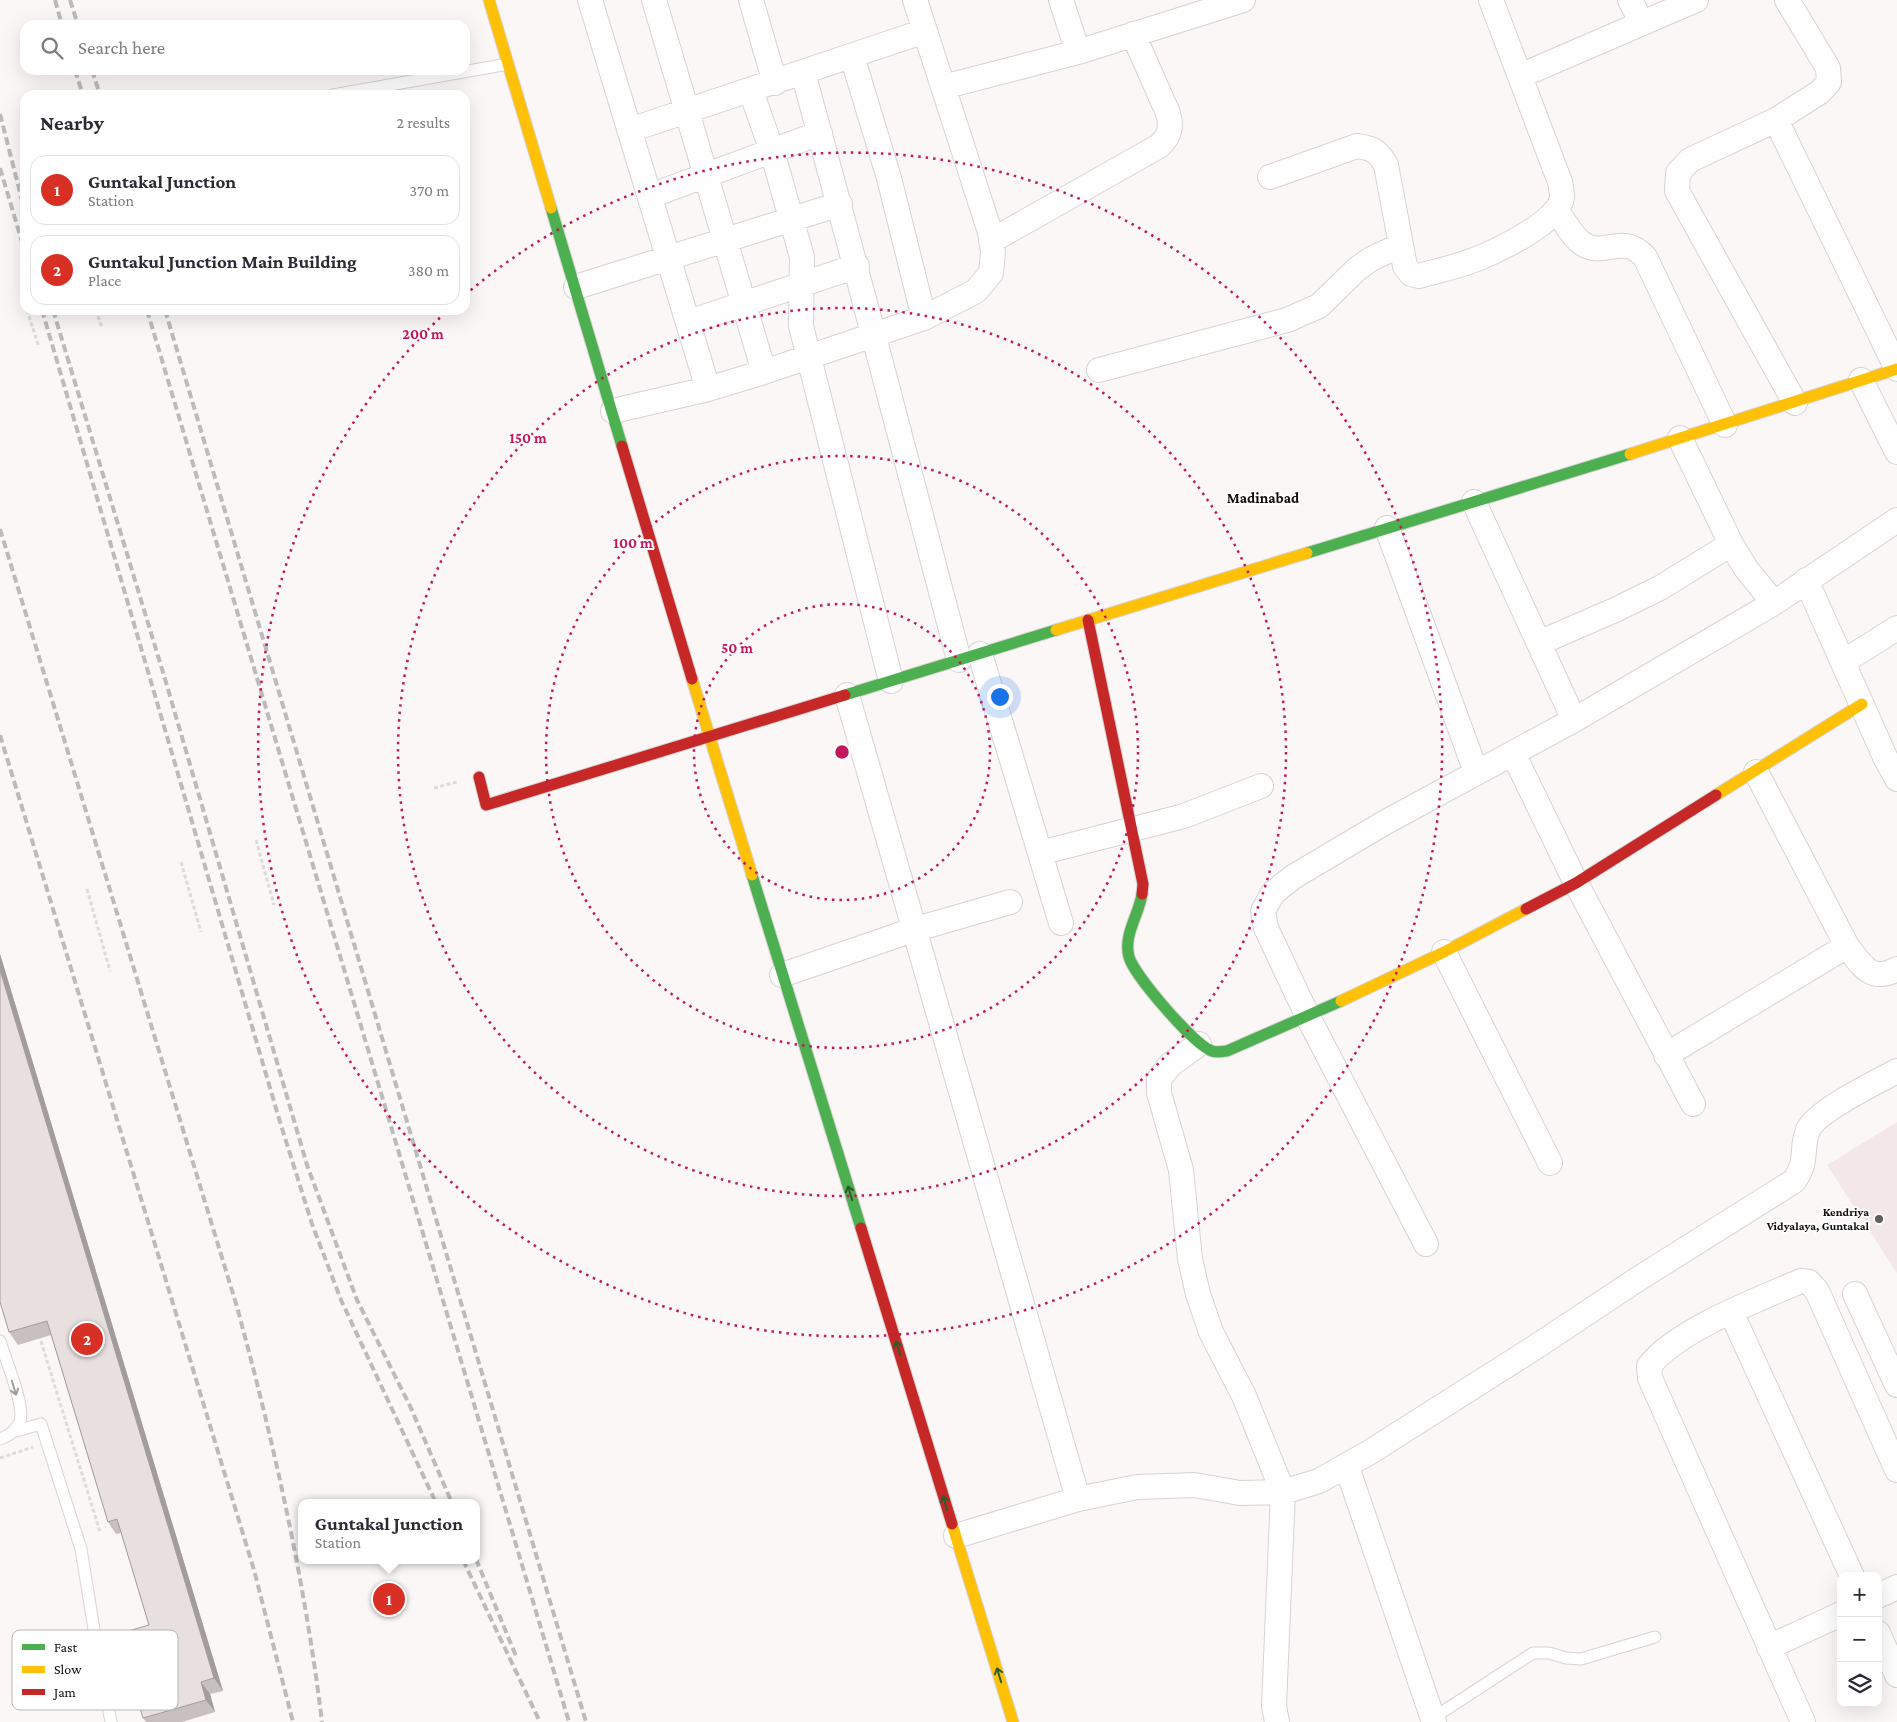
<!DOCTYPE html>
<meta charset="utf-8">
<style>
:root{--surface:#fff;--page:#f2f2f3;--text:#2b2b33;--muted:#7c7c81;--line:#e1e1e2;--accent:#d93025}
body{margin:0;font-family:"Crimson Pro",serif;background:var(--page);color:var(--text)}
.controls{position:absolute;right:15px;bottom:15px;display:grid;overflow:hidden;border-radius:10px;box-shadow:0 5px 20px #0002}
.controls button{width:45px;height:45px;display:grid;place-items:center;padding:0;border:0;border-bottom:1px solid var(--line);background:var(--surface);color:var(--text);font:25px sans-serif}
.you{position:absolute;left:999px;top:696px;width:18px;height:18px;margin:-12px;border:4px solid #fff;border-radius:50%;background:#1a73e8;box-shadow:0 0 0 8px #1a73e833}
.badge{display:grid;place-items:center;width:32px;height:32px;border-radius:50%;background:var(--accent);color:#fff;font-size:16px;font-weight:700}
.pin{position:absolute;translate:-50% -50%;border:2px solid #fff;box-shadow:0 1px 5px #0006}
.popup{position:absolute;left:298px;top:1499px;width:182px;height:65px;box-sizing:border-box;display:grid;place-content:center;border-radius:10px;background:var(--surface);filter:drop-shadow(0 1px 4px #0005);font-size:16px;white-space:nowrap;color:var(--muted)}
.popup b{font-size:19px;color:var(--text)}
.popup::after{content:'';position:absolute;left:50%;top:100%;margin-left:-10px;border:10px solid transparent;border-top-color:var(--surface)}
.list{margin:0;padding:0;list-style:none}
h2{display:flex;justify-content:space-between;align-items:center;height:65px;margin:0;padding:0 20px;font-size:21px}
h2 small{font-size:16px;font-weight:400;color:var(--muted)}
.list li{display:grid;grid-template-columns:32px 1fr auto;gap:15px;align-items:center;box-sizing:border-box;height:70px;margin:0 10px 10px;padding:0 10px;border:1px solid var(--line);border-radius:15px}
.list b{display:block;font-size:19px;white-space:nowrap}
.list p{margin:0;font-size:16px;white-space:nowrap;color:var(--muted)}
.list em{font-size:16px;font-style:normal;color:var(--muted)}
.icon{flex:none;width:28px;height:28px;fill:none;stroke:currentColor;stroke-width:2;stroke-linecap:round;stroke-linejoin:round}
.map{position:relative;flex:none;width:1897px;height:1722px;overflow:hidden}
.search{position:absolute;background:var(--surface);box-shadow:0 5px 20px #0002;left:20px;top:20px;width:450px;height:55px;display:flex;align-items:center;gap:12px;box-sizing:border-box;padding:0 18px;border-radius:15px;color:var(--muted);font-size:19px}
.panel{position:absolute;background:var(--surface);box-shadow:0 5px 20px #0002;left:20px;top:90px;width:450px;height:225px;border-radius:15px}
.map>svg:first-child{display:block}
.built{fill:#f3e8e7}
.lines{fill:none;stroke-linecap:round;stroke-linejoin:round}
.lane-casing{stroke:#d8d3d2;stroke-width:13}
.street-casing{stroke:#d8d3d2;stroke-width:26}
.fast-casing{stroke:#d8d3d2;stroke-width:13}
.slow-casing{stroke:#d8d3d2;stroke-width:13}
.jam-casing{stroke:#d8d3d2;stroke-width:13}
.path{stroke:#dcdbdb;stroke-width:3;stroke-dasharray:4 2.5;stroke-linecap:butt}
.lane{stroke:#fefefe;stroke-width:11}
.street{stroke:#fefefe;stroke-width:24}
.fast{stroke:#4caf50;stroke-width:11}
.slow{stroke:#ffc107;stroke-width:11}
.jam{stroke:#c62828;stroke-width:11}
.rail{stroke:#bcbbbb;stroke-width:4;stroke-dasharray:8 4;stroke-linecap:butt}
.wall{fill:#c8c0c0}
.shaded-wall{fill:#a29c9c}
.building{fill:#e8dfdf;stroke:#a29c9c}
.oneway{stroke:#2e5c2d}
.oneway2{stroke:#9f9c9c}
.ring{fill:none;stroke:#c2185b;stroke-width:2.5;stroke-dasharray:2.5 5}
.poi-dot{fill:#625d5d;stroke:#fff;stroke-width:2}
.labels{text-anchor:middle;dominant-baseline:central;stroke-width:4;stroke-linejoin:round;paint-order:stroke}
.poi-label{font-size:12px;font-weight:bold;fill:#100a0a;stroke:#fff;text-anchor:end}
.quarter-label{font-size:15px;font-weight:bold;fill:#100a0a;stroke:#fff}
.key{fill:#fff;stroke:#b7b6b6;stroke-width:1}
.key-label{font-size:14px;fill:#100a0a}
.centre{fill:#c2185b;stroke:#fff;stroke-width:2.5}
.ring-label{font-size:15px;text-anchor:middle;font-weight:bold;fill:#c2185b;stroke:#fff;stroke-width:4;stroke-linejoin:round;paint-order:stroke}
</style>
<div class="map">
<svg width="1897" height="1722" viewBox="0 0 1897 1722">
<rect width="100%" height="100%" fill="#fbf7f7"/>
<!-- built -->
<path class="built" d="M1897 1122V1273L1827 1165Z"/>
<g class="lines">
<defs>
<path id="lane" d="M333 95 508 64
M0 1341C5 1359 25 1404 20 1421 17 1430 8 1436 0 1439
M12 1432 41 1424 81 1549 99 1660 111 1722
M1433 1718 1533 1653H1549L1566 1658 1581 1659 1655 1637"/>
<path id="street" d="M590 0 708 389
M654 0 764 372
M751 0 775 83
M1061 0 1078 52
M1630 0 1642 23
M1787 0 1828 68 1829 82 1820 92 1776 120 1690 160 1678 173 1677 191 1795 403
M852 56 889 178 924 318
M803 73C857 268 907 464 959 660
M1520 76 1696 0
M943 87 1078 52 1243 0
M751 91 772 151 802 257 801 326 891 681
M1776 120 1897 369
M630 130 925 31
M1270 177 1357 146C1373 148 1378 151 1386 165L1405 266 1411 274 1419 276C1437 271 1456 267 1474 260 1495 252 1560 222 1562 197 1562 193 1561 187 1560 182L1491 0
M650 196 820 133
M1556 210C1564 220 1572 237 1583 244 1604 258 1622 232 1645 257L1725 425
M991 241 1159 146C1170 136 1172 127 1168 113L1133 34
M576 287 840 204
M689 322 857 266
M1099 370 1287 320 1319 306 1357 269 1371 259 1401 245
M1861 380 1897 452
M613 411 708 389 764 372 924 318 976 291 991 273 993 252 990 232 915 0
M1680 438 1731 544 1747 570 1774 603
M1474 502 1574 720
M1387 528 1476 772
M1806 580 1886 759 1897 779
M1539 643 1615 610 1660 588 1731 544
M980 654 1061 923
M1843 662 1897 628
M847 695 1078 1499
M1513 753 1576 883 1693 1104
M1756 772 1847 946C1862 966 1871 983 1897 969
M1040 853 1184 816 1261 786
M1444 952 1550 1163
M782 975 913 930 1010 902
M1199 1044 1170 1065 1159 1079V1093L1181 1170 1190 1259 1198 1294 1211 1332 1244 1396 1283 1492 1274 1706 1277 1722
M1666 1055 1847 946
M1426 1244 1308 1017 1266 928 1263 911 1273 893 1293 877 1384 823 1574 720 1774 603 1897 520
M1855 1294 1897 1385
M1731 1312 1852 1576
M1347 1467 1434 1722
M956 1536 1078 1499 1137 1487 1194 1485 1240 1493 1283 1492 1319 1481 1370 1452 1531 1350 1638 1279 1794 1181C1809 1160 1800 1150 1808 1130 1816 1111 1877 1082 1897 1071
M1878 1596 1897 1587
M1878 1633 1897 1675
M1769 1647 1841 1614
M1803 1722 1650 1378 1649 1366C1677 1330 1757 1300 1801 1281L1809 1282 1817 1291 1897 1470"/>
<path id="fast" d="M551 208 622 446
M1307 553 1630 454
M845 695 1056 630
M752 875 861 1228
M1142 894C1139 915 1123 935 1129 957 1134 975 1194 1045 1212 1051 1216 1053 1222 1051 1227 1051L1341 1001"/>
<path id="slow" d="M489 0 551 208
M1630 454 1897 369
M1056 630 1307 553
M692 679 752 875
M1716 795 1862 704
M1341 1001 1444 952 1526 909
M952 1524 1013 1722"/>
<path id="jam" d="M622 446 692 679
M1088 620 1143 884 1142 894
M479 777 486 805 845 695
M1526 909 1576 883 1716 795
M861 1228 952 1524"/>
</defs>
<!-- lane casing -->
<use href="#lane" class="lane-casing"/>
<!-- street casing -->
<use href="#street" class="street-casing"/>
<!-- fast casing -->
<use href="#fast" class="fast-casing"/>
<!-- slow casing -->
<use href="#slow" class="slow-casing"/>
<!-- jam casing -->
<use href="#jam" class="jam-casing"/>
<!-- path -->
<path class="path" d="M25 301V302
M27 310 39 347
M96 310 102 328
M434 788 457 782
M256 840 274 905
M181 862 201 932
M87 889 110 971
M39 1335 100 1532
M0 1458 33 1447"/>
<!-- lane -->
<use href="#lane" class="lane"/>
<!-- street -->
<use href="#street" class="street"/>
<!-- fast -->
<use href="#fast" class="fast"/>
<!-- slow -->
<use href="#slow" class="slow"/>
<!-- jam -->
<use href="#jam" class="jam"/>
<!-- rail -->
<path class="rail" d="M55 0 62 25
M70 0 78 25
M75 70 83 95
M92 70 100 95
M0 114 25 212
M0 168 25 252
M42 310 280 1122 312 1224 341 1300 436 1503
M53 310 165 679 307 1165 357 1300 410 1406 452 1503
M147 310 569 1722
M165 310 586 1722
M0 529 237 1307C274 1443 305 1582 322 1722
M0 735 254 1570 293 1722
M476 1559 516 1656
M463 1560 540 1722"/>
</g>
<!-- wall -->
<path class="wall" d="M0 954 223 1691 210 1694 215 1712 182 1722H146L143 1718 149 1625 121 1533 116 1534 108 1522 51 1335 18 1345 9 1332 0 1302Z"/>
<!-- shaded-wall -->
<path class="shaded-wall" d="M0 954 223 1691 214 1678 0 970Z
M201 1682 210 1694 215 1712 206 1700Z"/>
<!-- building -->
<path class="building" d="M0 970 214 1678 201 1682 206 1700 143 1718 118 1634 149 1625 117 1519 108 1522 47 1321 9 1332 0 1302Z"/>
<!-- one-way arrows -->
<defs><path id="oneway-shaft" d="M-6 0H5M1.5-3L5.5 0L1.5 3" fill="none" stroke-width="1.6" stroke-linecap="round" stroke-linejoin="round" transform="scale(1.25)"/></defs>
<g class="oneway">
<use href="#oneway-shaft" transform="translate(850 1193) rotate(-107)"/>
<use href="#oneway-shaft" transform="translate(898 1348) rotate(-107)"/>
<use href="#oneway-shaft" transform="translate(945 1503) rotate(-107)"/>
<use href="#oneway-shaft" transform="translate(999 1675) rotate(-107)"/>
</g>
<use class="oneway2" href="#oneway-shaft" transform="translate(14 1388) rotate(73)"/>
<!-- distance rings -->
<g class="ring">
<circle cx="842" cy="752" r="148"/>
<circle cx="842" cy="752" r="296"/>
<circle cx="842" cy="752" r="444"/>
<path d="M465 295A592 592 0 1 1 446 312"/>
</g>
<!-- markers -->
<circle class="poi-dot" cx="1879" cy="1219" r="5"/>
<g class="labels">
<!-- poi labels -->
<g class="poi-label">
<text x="1869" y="1212">Kendriya<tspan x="1869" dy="14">Vidyalaya, Guntakal</tspan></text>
</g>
<!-- quarter labels -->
<g class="quarter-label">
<text x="1263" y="498">Madinabad</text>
</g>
</g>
<!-- legend -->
<rect x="12" y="1630" width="166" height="80" rx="8" class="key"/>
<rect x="22" y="1644" width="23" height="6" fill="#4caf50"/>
<rect x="22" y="1666" width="23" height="7" fill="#ffc107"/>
<rect x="22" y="1689" width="23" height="6" fill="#c62828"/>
<g class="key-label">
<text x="54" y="1652">Fast</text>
<text x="54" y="1674">Slow</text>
<text x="54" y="1697">Jam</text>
</g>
<circle cx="842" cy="752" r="8" class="centre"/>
<g class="ring-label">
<text x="423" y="339">200 m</text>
<text x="528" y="443">150 m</text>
<text x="633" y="548">100 m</text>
<text x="737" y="653">50 m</text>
</g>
</svg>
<div class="controls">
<button>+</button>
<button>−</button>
<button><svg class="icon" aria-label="layers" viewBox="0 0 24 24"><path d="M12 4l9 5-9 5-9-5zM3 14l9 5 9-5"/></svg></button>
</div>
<div class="you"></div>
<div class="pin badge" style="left:389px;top:1599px">1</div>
<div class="popup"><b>Guntakal Junction</b>Station</div>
<div class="pin badge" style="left:87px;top:1339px">2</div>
<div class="search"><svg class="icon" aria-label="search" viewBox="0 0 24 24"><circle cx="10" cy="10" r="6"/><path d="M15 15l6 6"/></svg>Search here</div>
<section class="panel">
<h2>Nearby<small>2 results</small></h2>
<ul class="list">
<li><span class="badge">1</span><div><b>Guntakal Junction</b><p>Station</p></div><em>370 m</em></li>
<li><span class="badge">2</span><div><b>Guntakul Junction Main Building</b><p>Place</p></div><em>380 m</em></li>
</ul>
</section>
</div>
